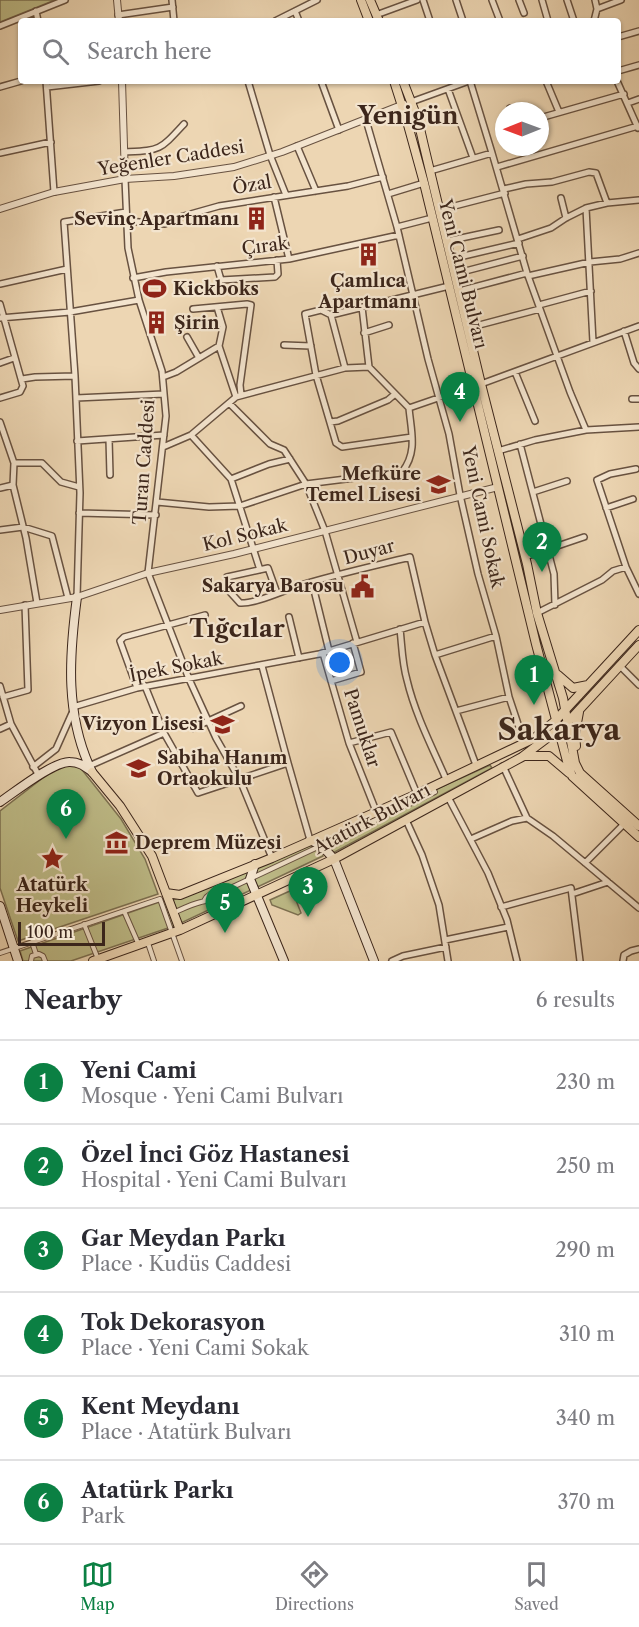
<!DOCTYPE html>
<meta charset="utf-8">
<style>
:root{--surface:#fff;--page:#f7f7f7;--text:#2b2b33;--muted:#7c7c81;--line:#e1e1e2;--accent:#0b8043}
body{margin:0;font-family:"Libre Caslon Text",serif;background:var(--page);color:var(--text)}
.compass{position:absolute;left:495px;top:102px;width:54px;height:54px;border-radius:50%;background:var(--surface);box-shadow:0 2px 4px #0004;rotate:269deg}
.scale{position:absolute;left:18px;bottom:15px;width:87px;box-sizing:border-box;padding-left:6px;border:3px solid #3c261b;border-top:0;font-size:16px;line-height:21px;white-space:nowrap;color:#3c261b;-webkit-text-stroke:4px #f3e4ce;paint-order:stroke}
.you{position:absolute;left:340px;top:663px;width:21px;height:21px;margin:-15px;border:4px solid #fff;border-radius:50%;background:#1a73e8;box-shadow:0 0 0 9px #1a73e833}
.badge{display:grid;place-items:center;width:39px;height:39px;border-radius:50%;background:var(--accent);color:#fff;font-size:20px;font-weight:700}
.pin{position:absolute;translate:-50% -50px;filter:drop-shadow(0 2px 3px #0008)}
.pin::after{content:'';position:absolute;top:32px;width:21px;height:18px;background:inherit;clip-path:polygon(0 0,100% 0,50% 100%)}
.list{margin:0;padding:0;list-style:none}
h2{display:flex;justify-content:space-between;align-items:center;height:78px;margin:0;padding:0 24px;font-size:26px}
h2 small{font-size:20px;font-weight:400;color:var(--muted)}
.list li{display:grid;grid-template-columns:39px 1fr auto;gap:18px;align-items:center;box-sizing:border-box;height:84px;padding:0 24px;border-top:2px solid var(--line)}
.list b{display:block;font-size:22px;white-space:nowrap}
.list p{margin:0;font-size:20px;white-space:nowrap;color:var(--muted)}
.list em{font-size:20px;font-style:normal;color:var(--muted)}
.icon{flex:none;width:33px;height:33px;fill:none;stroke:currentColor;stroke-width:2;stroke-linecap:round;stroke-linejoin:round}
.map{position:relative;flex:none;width:639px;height:961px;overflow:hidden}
.search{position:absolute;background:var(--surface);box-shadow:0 2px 4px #0004;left:18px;right:18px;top:18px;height:66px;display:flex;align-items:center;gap:15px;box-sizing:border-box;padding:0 21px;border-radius:6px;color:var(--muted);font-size:22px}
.sheet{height:582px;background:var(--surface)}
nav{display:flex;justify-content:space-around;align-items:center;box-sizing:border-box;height:84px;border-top:2px solid var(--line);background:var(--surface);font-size:16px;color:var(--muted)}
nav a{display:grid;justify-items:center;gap:3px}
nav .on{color:var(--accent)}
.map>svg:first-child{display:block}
.green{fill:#bebc88;stroke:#7d7152;stroke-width:1.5}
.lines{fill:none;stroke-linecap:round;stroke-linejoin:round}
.pedestrian-casing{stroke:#685241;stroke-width:6}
.minor-casing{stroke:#685241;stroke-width:8}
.tertiary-casing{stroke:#685241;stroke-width:8}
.secondary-casing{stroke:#3c261b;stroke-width:10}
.primary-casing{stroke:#3c261b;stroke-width:10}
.pedestrian{stroke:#f3e4ce;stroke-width:4}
.minor{stroke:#f3e4ce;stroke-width:5}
.tertiary{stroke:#f3e4ce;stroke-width:6}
.secondary{stroke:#f3e4ce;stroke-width:8}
.primary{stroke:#edd6b3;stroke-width:8}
.labels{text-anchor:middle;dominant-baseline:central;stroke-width:4.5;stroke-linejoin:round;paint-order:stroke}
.street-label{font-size:18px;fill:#3c261b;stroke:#f3e4ce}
.poi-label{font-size:18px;font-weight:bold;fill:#3c261b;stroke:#f3e4ce;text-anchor:end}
.district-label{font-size:24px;font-weight:bold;fill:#3c261b;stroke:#f3e4ce}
.town-label{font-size:30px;font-weight:bold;fill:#3c261b;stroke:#f3e4ce}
</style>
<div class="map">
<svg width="639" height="961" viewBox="0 0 639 961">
<rect width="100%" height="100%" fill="#edd6b3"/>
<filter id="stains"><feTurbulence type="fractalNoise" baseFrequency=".00333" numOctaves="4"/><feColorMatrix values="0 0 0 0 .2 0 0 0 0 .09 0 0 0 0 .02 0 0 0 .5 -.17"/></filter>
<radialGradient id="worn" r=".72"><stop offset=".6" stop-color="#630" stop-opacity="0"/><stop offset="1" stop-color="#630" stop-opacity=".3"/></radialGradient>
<!-- green -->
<path class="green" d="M0 0H55L0 22Z
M67 765 79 766 121 819 145 859 158 894 18 941 0 888V811L57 767Z
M490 765 492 768 331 854 323 840Z
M309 845 321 850 323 856 181 923 173 900Z
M292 890 301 913 298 915 272 905 270 900Z
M165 900 174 926 71 961H23L20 951Z"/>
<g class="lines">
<defs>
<path id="pedestrian" d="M204 901C208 893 214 891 222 892
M124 911 138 943
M173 913C182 909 192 904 201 902 211 899 216 902 222 892L435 792 432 787
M84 924 98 959
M32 942 36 954
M148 943 154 961
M0 953 160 899 182 961
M31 961 32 956 39 954 43 956 45 961"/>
<path id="minor" d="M172 0 174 21
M423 0 430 21
M456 0 463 21
M492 0 500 21
M519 0 524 13
M542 0 548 21
M567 0 574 21
M597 9 621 0
M36 11 38 21
M295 11 299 21
M118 15 173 7
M376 15 417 0
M275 21 317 0
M594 21 597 9 595 0
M0 26 65 0
M618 37 639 31
M618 71 639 65
M46 81 54 192
M248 81 270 155 286 195
M321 81 339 130
M470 81 492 153
M546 81 559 112
M617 81 638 128
M0 87 21 81
M47 87 99 81
M448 89 473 158
M411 102 469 81
M628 103 639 99
M510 108 511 111
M540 118 624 94
M366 120 397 227 428 359 449 434 460 495 478 574 496 636 509 697 521 733 531 739
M297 146 316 191
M125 152C161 150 159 151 184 124
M0 153 51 142
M497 167 638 126
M430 171 492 153 527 273 570 392 586 430
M125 179 128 248 139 300 162 371 166 416 148 573 189 679 216 738 240 780 272 858
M504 189 526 184 552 182 589 172 596 173 607 203
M388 194 424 183
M274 197 289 259
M561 198 566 218
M586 208 593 342
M439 210 505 193
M127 221 165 224 180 217 219 206 348 186 383 177
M397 227 432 218
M518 239 551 228 566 218 586 208 607 203 639 200
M447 241 499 230
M451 259 519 243
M217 266 221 280 275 277 278 274 277 260
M454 274 523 256
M528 276 590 262 620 259 639 253
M133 278 166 272 289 259 399 235
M0 284 67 269
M459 291 527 273
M0 304 23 386 20 392 0 398
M539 305 591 291
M217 307 223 327 219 346 236 397
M362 307 369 367
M193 309 247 304 251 305 240 385 241 395
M331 315 345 368
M0 318 70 312 139 300
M468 328 540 309
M624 331 634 363 639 369
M364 333 389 325
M187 337 199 358
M284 345 311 346
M0 363 14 358
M515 372 535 421
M163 377 176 372 219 346
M22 379 35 377 75 376
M481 384 639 326
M76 398 164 394
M632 399H639
M229 403 270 444 284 450 306 484 325 531 357 642
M0 422 14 463 13 485 26 538 37 603
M330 422 338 421 388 400 395 394
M191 435 231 479 260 570
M412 437 342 447 336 443 316 375 305 314 321 310 331 315 449 286
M109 439 110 475
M77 441 164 435
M520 444 554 574 555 605
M163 447 191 435 236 397 345 368 369 367 409 408 473 386
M498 451 535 440 586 430 639 427
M14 463H42L61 482 79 487
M636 469 610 474 597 480 626 567 639 594
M231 479 269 464 290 459
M0 488 13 485
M533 492 567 481
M157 502 209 507 240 506 306 484 402 472C418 452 411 431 409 408
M606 508 633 499
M79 513 156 515
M0 530 23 527 52 536 68 598
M525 557 584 537
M312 582 329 651
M277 593 268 568 227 577 230 592 240 603C256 604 284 590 301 585 337 574 374 566 410 557L425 622 435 655 496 636
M77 597 80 493 75 376 64 222 126 212
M537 613 602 580 613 571 626 567
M289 617 299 658
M400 629C402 646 402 663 407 680 415 714 432 747 446 779
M323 653 349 743 376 811
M435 655 476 765
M620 666 639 685
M331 681 361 672 353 643
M0 686 11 724 39 776
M145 686 164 733 198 793 288 763 262 666
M137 688 120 641 124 637 205 615
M3 697 28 690 25 605
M73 707 137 688 319 654 425 622
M456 711 509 697
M193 728 241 706
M0 729 11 724
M349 743 391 732 417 794
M288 763 310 840
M89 766 164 733
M503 766 527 818
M33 767 56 749 73 711
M448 797 488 873 507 920 517 961
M406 820 422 855 439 905 448 961
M471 839 512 821 527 818 553 836 639 908
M585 863 624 824
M572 894 608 882
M501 907 571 888 580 961
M445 940 508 927
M392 961 403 956 446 947
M623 961 624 955 631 951 639 949"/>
<path id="tertiary" d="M117 0 119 21
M122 81 125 179
M0 209 54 192 125 179 174 176 234 167 282 152 404 104
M0 610 77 597 148 573 234 554 498 487"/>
<path id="secondary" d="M77 597C69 657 65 716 92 772
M0 802C15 792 54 761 70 762 79 762 84 766 91 771
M310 840 322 846 334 859 374 961
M255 864 250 879 284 961
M0 906 18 961"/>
<path id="primary" d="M361 0 369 21
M370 0 379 21
M394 81 408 125 424 183 536 644 568 765 572 776 639 837
M403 81 418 120 424 146 481 384 527 564 537 613 563 698 575 763 580 773 590 782 639 826
M558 675 573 688 588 685
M576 746 575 734 579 712
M525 756H549L569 773
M92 772 120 806 152 856 180 930
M166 893 180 895 272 858 417 794 533 739 555 721 639 630
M93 961 180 930 334 859 522 757 567 723 639 645"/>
</defs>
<!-- pedestrian casing -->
<use href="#pedestrian" class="pedestrian-casing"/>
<!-- minor casing -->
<use href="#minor" class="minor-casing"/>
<!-- tertiary casing -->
<use href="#tertiary" class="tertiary-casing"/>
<!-- secondary casing -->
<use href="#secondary" class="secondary-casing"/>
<!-- primary casing -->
<use href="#primary" class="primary-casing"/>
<!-- pedestrian -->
<use href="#pedestrian" class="pedestrian"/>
<!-- minor -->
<use href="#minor" class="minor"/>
<!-- tertiary -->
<use href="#tertiary" class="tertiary"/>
<!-- secondary -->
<use href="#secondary" class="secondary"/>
<!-- primary -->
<use href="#primary" class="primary"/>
</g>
<!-- icons -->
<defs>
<symbol id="building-bare" viewBox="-9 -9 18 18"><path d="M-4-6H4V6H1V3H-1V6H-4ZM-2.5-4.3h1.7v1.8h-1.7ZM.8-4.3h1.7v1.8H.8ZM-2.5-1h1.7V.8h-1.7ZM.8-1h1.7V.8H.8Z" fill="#8f2418" stroke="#f3e4ce" stroke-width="2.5" paint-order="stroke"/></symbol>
<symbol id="stadium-bare" viewBox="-9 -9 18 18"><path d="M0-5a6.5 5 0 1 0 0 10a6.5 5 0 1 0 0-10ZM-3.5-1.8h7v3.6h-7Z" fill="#8f2418" stroke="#f3e4ce" stroke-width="2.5" paint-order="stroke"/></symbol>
<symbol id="school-bare" viewBox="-9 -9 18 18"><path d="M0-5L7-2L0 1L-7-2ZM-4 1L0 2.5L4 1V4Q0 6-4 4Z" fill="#8f2418" stroke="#f3e4ce" stroke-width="2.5" paint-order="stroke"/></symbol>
<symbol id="civic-bare" viewBox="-9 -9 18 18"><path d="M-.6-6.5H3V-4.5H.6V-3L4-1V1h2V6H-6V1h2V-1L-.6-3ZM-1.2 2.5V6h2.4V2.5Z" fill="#8f2418" stroke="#f3e4ce" stroke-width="2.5" paint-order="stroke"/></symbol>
<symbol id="museum-bare" viewBox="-9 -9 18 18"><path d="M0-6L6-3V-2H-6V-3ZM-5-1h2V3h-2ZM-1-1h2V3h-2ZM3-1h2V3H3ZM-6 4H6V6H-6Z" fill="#8f2418" stroke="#f3e4ce" stroke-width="2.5" paint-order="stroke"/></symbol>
<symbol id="sight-bare" viewBox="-9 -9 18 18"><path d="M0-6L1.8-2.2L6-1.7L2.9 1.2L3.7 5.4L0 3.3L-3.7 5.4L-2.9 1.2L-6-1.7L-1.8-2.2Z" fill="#8f2418" stroke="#f3e4ce" stroke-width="2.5" paint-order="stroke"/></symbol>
</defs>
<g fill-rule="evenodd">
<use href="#building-bare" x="240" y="202" width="33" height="33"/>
<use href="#building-bare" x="352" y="238" width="33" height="33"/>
<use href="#stadium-bare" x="138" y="272" width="33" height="33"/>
<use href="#building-bare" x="140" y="306" width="33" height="33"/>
<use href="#school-bare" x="422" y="468" width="33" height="33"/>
<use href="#civic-bare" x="346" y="570" width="33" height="33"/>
<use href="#school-bare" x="206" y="708" width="33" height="33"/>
<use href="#school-bare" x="122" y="752" width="33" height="33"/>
<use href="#museum-bare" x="100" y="826" width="33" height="33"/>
<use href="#sight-bare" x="36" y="842" width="33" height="33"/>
</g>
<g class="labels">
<!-- street labels -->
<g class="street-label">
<text transform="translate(171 158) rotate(-9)">Yeğenler Caddesi</text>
<text transform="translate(252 185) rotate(-10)">Özal</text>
<text transform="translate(265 246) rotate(-7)">Çırak</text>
<text transform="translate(463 274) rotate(76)">Yeni Cami Bulvarı</text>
<text transform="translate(144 462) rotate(-86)">Turan Caddesi</text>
<text transform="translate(483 517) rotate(78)">Yeni Cami Sokak</text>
<text transform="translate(245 535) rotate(-14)">Kol Sokak</text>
<text transform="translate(369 552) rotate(-15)">Duyar</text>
<text transform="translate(176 667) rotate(-11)">İpek Sokak</text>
<text transform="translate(362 728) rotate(72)">Pamuklar</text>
<text transform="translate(372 819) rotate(-28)">Atatürk Bulvarı</text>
</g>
<!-- poi labels -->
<g class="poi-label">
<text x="239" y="219">Sevinç Apartmanı</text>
<text x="368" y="281" text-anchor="middle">Çamlıca<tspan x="368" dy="21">Apartmanı</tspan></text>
<text x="173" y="289" text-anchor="start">Kickboks</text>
<text x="174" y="323" text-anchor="start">Şirin</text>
<text x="421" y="474">Mefküre<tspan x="421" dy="21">Temel Lisesi</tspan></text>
<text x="344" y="586">Sakarya Barosu</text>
<text x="204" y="724">Vizyon Lisesi</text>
<text x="157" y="758" text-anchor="start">Sabiha Hanım<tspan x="157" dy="21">Ortaokulu</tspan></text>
<text x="135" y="843" text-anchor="start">Deprem Müzesi</text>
<text x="52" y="885" text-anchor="middle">Atatürk<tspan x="52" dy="21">Heykeli</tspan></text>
</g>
<!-- district labels -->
<g class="district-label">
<text x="408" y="115">Yenigün</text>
<text x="237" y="628">Tığcılar</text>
</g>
<!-- town labels -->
<g class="town-label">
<text x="559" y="729">Sakarya</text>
</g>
</g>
<rect width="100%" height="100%" filter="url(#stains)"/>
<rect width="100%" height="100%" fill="url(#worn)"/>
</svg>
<svg class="compass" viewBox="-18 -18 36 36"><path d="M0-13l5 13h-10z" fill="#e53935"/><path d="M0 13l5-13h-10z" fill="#7c7c81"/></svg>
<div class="scale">100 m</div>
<div class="you"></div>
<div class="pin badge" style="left:534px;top:705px">1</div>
<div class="pin badge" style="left:542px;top:572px">2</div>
<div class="pin badge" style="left:308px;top:917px">3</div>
<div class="pin badge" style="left:460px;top:422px">4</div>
<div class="pin badge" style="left:225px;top:933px">5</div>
<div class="pin badge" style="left:66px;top:839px">6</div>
<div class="search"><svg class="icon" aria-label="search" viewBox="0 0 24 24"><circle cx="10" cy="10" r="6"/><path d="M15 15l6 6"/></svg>Search here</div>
</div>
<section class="sheet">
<h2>Nearby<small>6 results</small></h2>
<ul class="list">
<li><span class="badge">1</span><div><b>Yeni Cami</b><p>Mosque · Yeni Cami Bulvarı</p></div><em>230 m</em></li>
<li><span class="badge">2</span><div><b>Özel İnci Göz Hastanesi</b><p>Hospital · Yeni Cami Bulvarı</p></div><em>250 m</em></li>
<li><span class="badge">3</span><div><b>Gar Meydan Parkı</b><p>Place · Kudüs Caddesi</p></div><em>290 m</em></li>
<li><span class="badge">4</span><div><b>Tok Dekorasyon</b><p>Place · Yeni Cami Sokak</p></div><em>310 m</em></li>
<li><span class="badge">5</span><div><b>Kent Meydanı</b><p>Place · Atatürk Bulvarı</p></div><em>340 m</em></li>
<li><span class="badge">6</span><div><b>Atatürk Parkı</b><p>Park</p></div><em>370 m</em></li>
</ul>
</section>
<nav>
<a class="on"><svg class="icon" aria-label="map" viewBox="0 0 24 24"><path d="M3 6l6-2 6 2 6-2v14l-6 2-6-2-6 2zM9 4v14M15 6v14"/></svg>Map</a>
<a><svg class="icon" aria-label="directions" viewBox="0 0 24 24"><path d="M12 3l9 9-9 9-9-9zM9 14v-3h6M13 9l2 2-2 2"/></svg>Directions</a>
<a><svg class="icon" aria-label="saved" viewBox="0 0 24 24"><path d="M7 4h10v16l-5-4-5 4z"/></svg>Saved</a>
</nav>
